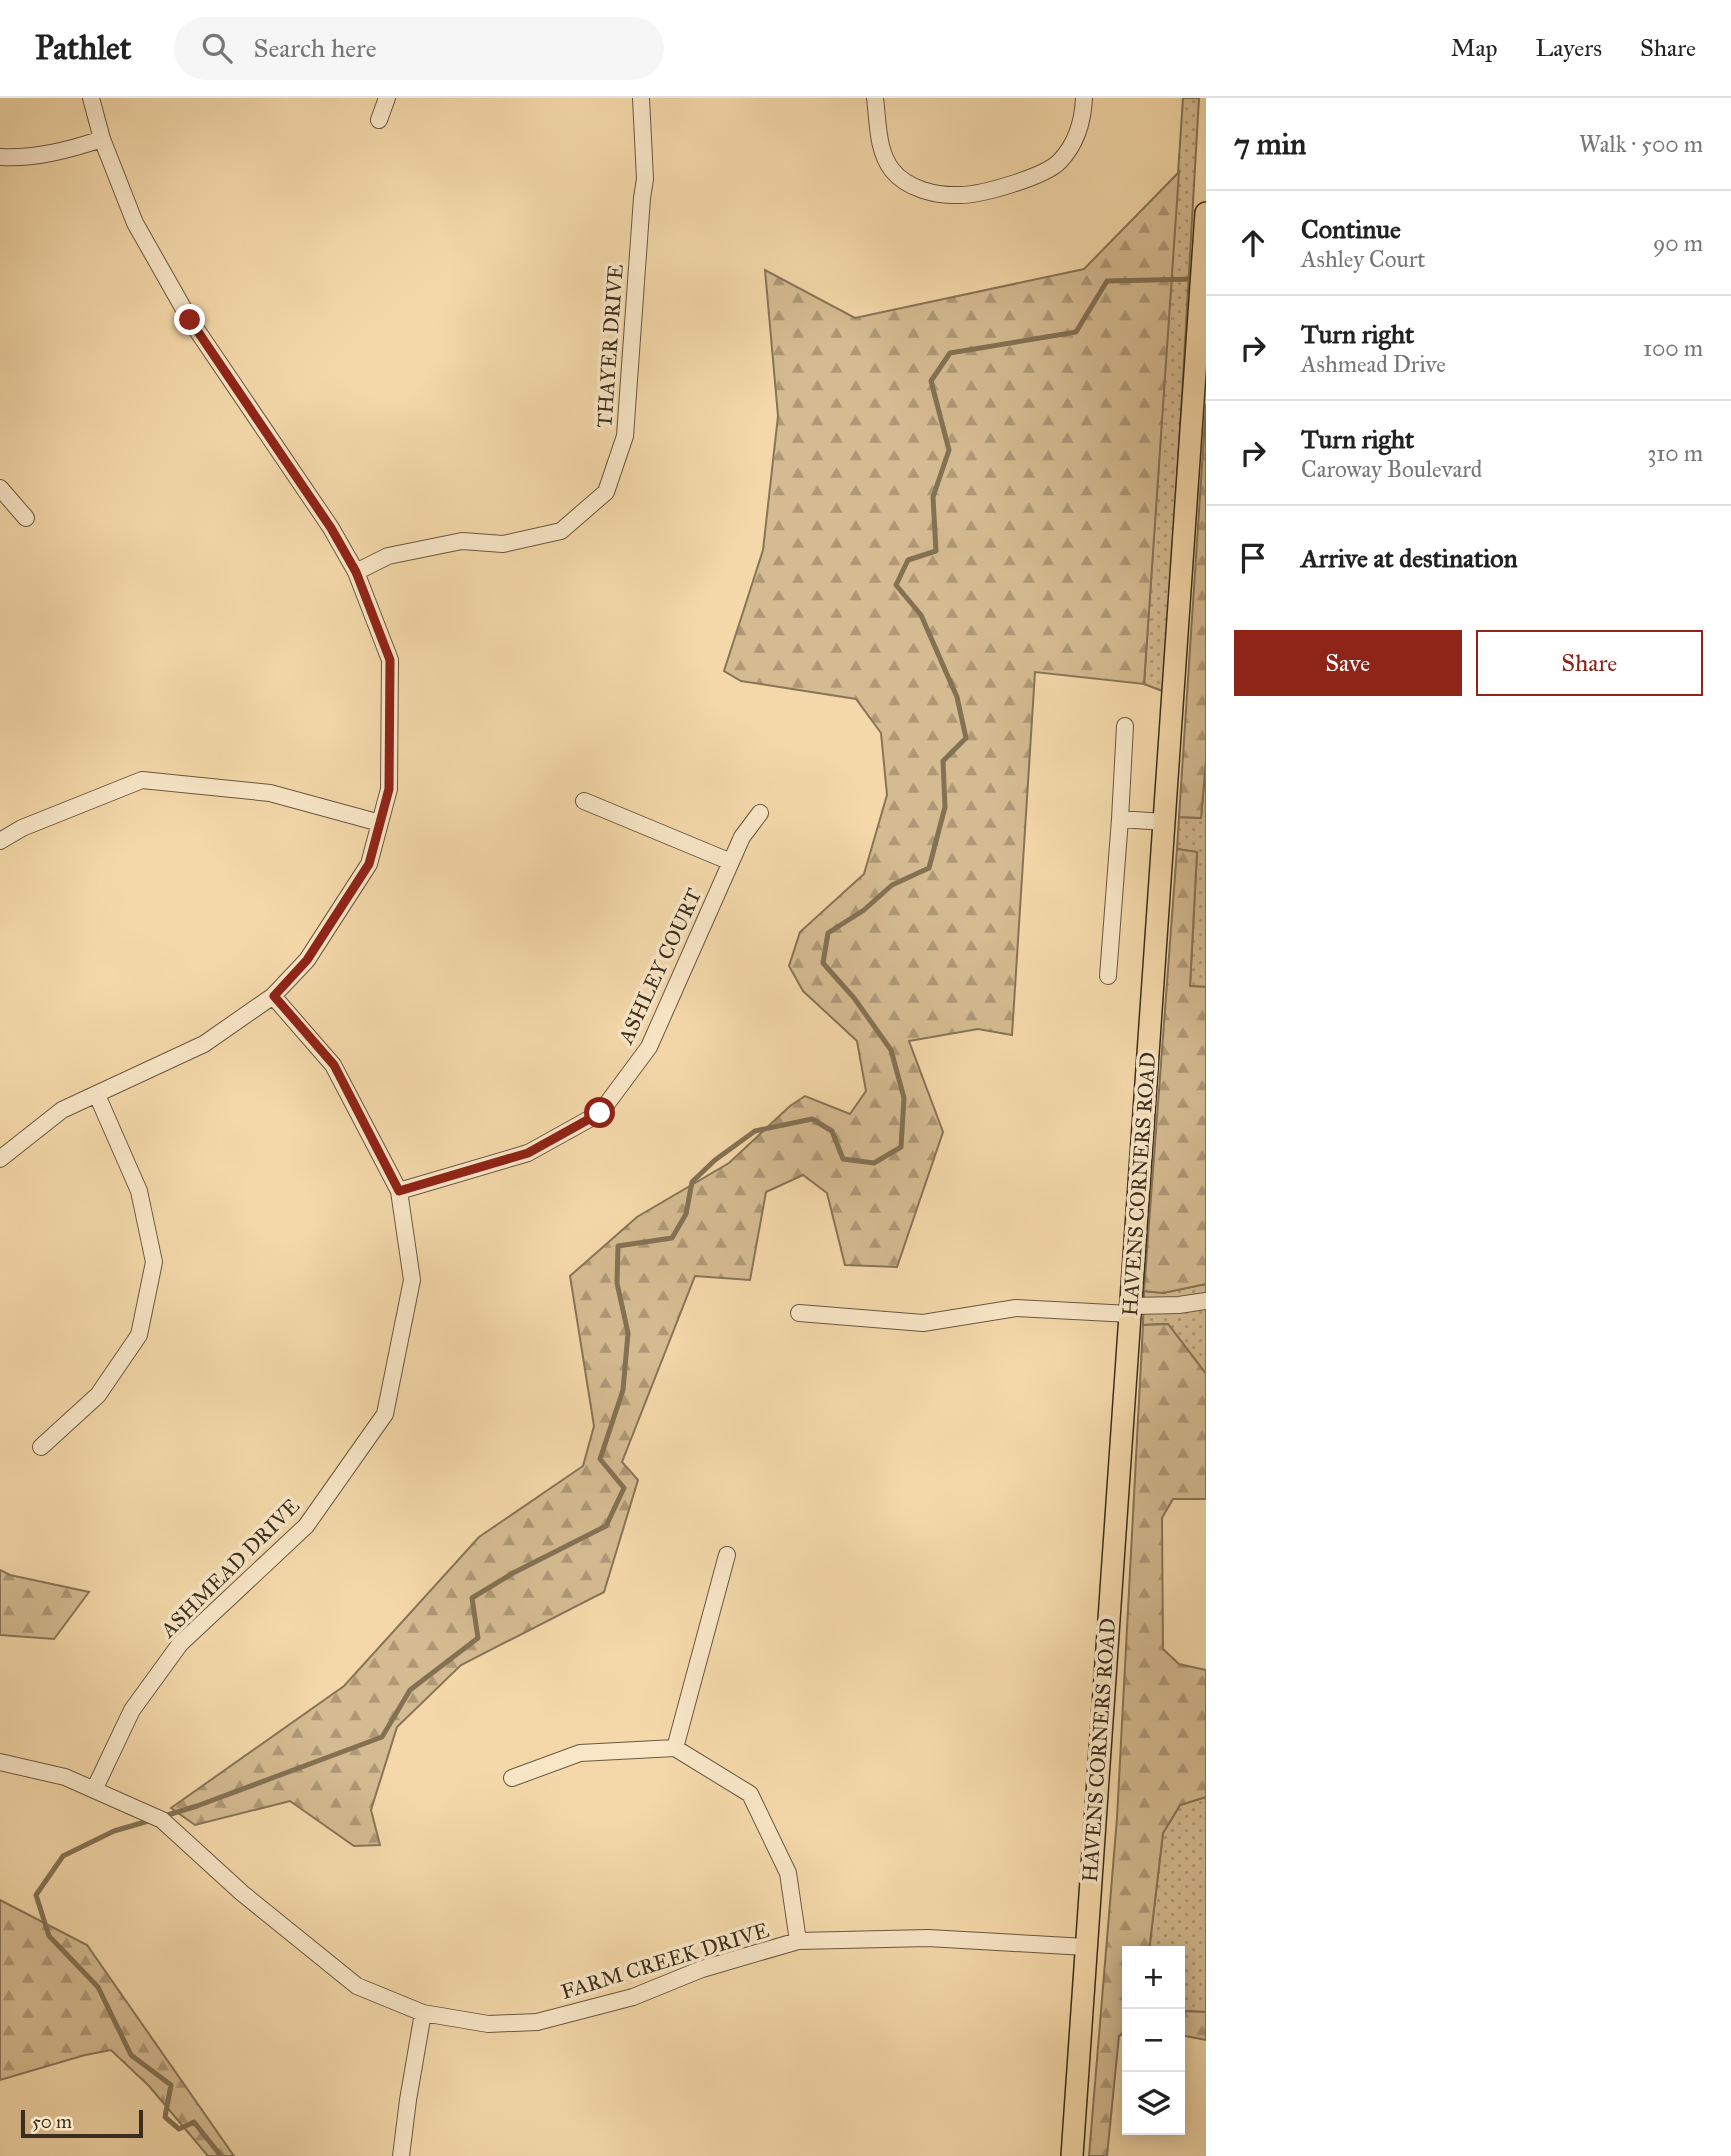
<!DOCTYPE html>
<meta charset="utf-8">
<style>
:root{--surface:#fff;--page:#f6f6f6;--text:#222;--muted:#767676;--line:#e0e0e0;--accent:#8f2418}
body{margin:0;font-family:"IM FELL Great Primer",serif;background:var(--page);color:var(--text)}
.controls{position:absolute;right:21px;bottom:21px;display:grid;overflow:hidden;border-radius:0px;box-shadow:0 4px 18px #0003}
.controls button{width:63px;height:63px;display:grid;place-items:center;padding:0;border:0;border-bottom:2px solid var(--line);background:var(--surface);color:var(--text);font:35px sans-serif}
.scale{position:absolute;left:21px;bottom:18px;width:122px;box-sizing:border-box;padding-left:7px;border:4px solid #3b2d1d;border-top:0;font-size:19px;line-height:24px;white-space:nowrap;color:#3b2d1d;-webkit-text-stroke:5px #f8e6c7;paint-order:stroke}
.stop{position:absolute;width:21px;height:21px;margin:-16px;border:5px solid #8f2418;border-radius:50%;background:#fff}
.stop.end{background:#8f2418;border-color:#fff;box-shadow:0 2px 7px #0008}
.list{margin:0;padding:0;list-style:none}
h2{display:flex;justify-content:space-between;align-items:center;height:91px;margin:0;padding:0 28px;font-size:30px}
h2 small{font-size:23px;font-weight:400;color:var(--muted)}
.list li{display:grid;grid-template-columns:46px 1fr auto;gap:21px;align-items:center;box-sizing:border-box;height:105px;padding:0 28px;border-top:2px solid var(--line)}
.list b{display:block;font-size:26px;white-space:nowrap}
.list p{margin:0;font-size:23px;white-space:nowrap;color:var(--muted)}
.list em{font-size:23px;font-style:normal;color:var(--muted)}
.actions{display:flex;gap:14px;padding:21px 28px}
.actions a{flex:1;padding:16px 0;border:2px solid var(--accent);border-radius:0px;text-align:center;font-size:24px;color:var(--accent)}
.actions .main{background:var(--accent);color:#fff}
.icon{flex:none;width:38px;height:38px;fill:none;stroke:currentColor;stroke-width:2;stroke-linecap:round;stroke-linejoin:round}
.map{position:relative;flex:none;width:1206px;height:2058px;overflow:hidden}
header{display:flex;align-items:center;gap:42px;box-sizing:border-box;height:98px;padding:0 35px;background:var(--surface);border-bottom:2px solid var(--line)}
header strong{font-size:33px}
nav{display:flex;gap:38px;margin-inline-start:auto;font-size:24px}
.search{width:490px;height:63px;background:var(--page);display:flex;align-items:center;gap:18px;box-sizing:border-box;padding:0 24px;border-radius:38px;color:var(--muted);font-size:26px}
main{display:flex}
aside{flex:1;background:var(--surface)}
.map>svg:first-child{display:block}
.grass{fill:url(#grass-dots);stroke:#887457;stroke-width:2}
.forest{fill:url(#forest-firs);stroke:#887457;stroke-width:2}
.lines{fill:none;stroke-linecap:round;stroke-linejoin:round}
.stream{stroke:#847154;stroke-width:5}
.minor-casing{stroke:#695840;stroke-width:18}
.major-casing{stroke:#3b2d1d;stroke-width:24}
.minor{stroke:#f8e6c7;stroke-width:16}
.major{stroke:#f4d8a9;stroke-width:21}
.route{stroke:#8f2418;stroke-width:9}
.labels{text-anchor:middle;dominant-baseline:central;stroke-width:7;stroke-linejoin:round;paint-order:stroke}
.street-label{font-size:21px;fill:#3b2d1d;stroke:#f8e6c7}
</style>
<header>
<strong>Pathlet</strong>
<div class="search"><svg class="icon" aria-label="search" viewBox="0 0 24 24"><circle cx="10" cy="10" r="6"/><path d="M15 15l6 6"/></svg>Search here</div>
<nav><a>Map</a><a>Layers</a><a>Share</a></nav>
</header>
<main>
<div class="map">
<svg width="1206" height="2058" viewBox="0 0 1206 2058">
<defs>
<pattern id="grass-dots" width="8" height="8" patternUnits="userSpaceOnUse" patternTransform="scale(1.75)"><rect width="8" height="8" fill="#d5bb91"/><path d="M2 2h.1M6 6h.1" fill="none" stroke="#ae9876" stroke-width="1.8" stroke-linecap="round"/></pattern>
<pattern id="forest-firs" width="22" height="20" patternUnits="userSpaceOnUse" patternTransform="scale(1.75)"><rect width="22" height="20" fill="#d5bb91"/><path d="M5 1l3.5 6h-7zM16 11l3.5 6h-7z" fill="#ae9876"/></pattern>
</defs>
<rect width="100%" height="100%" fill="#f4d8a9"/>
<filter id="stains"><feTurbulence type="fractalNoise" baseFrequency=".00286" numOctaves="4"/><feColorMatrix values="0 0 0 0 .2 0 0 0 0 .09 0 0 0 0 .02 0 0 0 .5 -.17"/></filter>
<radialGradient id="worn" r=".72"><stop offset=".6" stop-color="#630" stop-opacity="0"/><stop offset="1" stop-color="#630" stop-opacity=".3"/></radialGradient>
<!-- grass -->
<path class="grass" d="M1183 0H1199L1165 594 1144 586Z
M1206 663V889L1190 888 1197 754 1177 751 1179 719 1201 720Z
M1206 1186V1276L1168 1226 1143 1227 1144 1193 1163 1195Z
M1206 1699V1914L1180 1913V1853H1149L1163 1735 1180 1707Z"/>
<!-- forest -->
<path class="forest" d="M1179 74 1144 586 1035 574 1012 937 978 931 909 943 943 1034 897 1169 845 1167 827 1095 803 1077 766 1094 750 1182 695 1178 622 1364 638 1382 604 1494 461 1567 397 1629 371 1712 380 1747 354 1748 290 1703 195 1727 171 1710 344 1588 479 1439 583 1368 594 1328 570 1178 637 1119 729 1065 790 1008 805 998 850 1016 866 993 857 943 803 893 789 868 800 834 864 776 887 697 881 635 856 601 741 583 724 573 763 452 778 318 765 172 855 220 1084 171Z
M1206 306V662L1201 720 1179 719Z
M1177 751 1197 754 1190 888 1206 889V1186L1163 1195 1144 1193Z
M1168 1226 1206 1276V1401H1173L1162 1420 1163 1551 1179 1566 1206 1572V1699L1180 1707 1163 1735 1149 1853H1127V1934L1119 1938 1107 2058H1089L1117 1720 1143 1227Z
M0 1472 10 1477 89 1494 54 1541 0 1537Z
M0 1802 87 1847 234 2058H208L149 1988 111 1952 85 1957 0 1982Z
M1180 1913 1206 1914V1942L1180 1937Z"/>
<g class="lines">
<!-- stream -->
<path class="stream" d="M161 1719 197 1708 382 1639 410 1592 478 1540 472 1500 513 1475 606 1428 624 1390 600 1361 623 1292 628 1235 617 1185 618 1148 672 1140 686 1116 692 1084 715 1062 755 1033 812 1021 832 1033 843 1061 874 1065 901 1049 904 1000 891 952 854 900 823 865 828 835 864 812 892 787 929 770 945 709 943 663 966 640 957 599 921 517 896 487 908 462 936 453 933 399 949 352 931 283 950 255 1076 234 1107 183 1196 181
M152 1722 114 1733 63 1758 36 1797 49 1838 98 1889 131 1957 171 1987 165 2019 179 2031 194 2024 221 2058"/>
<defs>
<path id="minor" d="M875 0C878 23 877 53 892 72 907 91 936 98 960 97 981 97 1045 79 1060 63 1076 46 1083 23 1084 0
M379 22 387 0
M0 59C35 61 69 52 102 41
M0 390 26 420
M356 474 388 458 462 443 503 446 561 433 606 394 625 338 642 100 645 81 641 0
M584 703 731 764
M1120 721 1125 628
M0 743 22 730 142 682 270 695 380 725
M1108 878 1120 721 1164 724
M0 1061 62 1012 204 946 273 898 307 862 369 766 389 691 390 562 356 474 331 430 190 222 135 125 102 41 91 0
M399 1093 528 1055 600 1015 649 949 742 739 760 715
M1131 1208 1179 1207 1206 1203
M799 1215 923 1225 1016 1210 1130 1216
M41 1349 98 1297 139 1237 154 1164 139 1093 97 997
M675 1650 727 1457
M0 1664 65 1679 162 1722 242 1795 357 1888 423 1915 488 1926 537 1924 633 1899 702 1871 798 1843 928 1840 1086 1849
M512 1680 580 1655 675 1650 750 1696 788 1775 798 1843
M94 1692 132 1612 180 1546 306 1428 385 1316 412 1182 399 1093 333 967 273 898
M401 2058 408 2002 423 1915"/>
<path id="major" d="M1072 2058 1206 115"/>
</defs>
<!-- minor casing -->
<use href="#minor" class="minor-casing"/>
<!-- major casing -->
<use href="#major" class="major-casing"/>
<!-- minor -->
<use href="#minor" class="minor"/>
<!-- major -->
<use href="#major" class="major"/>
</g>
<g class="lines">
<!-- route -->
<path class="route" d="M190 222 331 430 356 474 390 562 389 691 369 766 307 862 274 898 334 967 399 1093 528 1055 600 1015"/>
</g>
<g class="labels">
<!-- street labels -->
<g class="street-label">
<text transform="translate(610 248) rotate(-86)">THAYER DRIVE</text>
<text transform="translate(660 868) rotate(-65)">ASHLEY COURT</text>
<text transform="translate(1139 1086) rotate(-86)">HAVENS CORNERS ROAD</text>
<text transform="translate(230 1470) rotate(-45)">ASHMEAD DRIVE</text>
<text transform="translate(1099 1652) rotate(-86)">HAVENS CORNERS ROAD</text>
<text transform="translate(665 1863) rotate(-17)">FARM CREEK DRIVE</text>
</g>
</g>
<rect width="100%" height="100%" filter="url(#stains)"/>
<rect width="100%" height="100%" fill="url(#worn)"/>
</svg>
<div class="controls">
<button>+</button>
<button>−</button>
<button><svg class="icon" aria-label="layers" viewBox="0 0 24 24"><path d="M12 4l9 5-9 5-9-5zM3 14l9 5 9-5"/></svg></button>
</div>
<div class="scale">50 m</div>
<div class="stop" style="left:600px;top:1015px"></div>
<div class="stop end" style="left:190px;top:222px"></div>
</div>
<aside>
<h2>7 min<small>Walk · 500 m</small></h2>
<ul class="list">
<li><svg class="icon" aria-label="ahead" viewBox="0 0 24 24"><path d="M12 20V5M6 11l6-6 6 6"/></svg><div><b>Continue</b><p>Ashley Court</p></div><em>90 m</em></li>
<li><svg class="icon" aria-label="right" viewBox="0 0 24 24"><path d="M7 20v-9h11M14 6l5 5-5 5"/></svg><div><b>Turn right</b><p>Ashmead Drive</p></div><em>100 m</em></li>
<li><svg class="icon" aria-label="right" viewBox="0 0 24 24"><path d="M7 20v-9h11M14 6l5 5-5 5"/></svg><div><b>Turn right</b><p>Caroway Boulevard</p></div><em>310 m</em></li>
<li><svg class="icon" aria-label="arrive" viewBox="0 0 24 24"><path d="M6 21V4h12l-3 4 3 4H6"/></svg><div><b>Arrive at destination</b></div></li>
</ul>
<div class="actions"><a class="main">Save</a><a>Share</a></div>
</aside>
</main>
